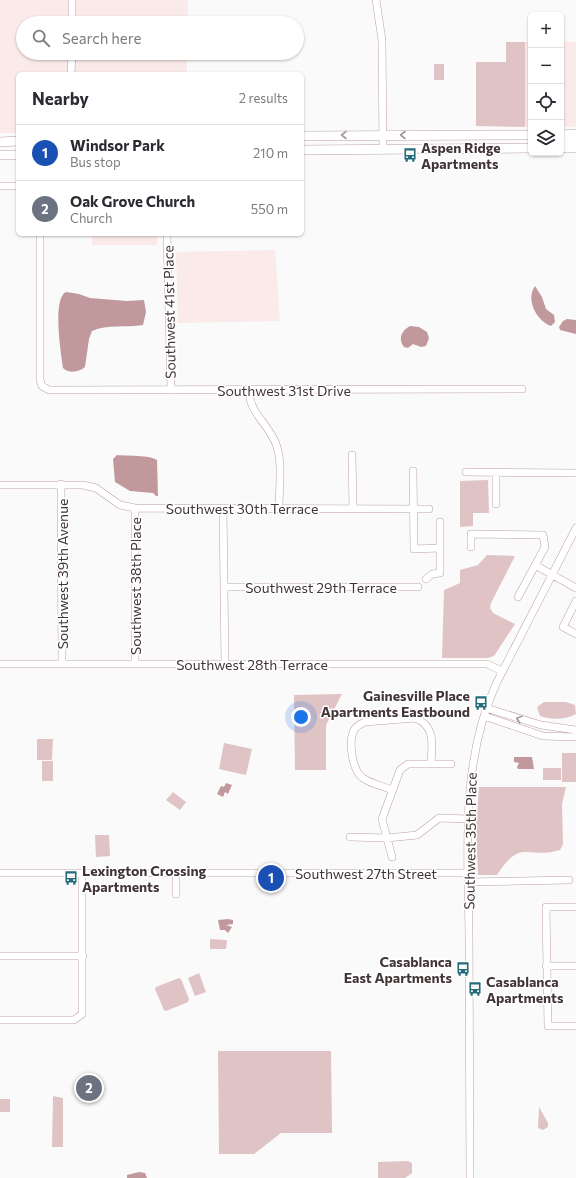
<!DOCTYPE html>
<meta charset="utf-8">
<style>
:root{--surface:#fff;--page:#f2f2f3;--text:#2b2b33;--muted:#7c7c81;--line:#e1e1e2;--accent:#0f766e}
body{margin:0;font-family:Commissioner,sans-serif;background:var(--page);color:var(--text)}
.controls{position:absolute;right:12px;top:12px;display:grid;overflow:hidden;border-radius:6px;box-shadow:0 1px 3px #0004}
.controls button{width:36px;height:36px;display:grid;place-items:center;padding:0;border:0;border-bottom:1px solid var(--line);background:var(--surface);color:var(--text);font:20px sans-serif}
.you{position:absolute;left:301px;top:717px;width:14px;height:14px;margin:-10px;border:3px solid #fff;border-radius:50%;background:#1a73e8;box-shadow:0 0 0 6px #1a73e833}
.badge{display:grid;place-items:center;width:26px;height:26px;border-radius:50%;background:var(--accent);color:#fff;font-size:13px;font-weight:700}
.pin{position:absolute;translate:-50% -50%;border:2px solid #fff;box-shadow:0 1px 4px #0006}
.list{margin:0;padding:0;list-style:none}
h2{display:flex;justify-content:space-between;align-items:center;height:52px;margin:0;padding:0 16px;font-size:17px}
h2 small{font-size:13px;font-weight:400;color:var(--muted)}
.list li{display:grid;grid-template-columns:26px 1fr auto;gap:12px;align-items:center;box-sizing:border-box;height:56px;padding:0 16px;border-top:1px solid var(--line)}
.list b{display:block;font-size:15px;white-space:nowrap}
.list p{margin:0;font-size:13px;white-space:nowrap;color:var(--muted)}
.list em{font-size:13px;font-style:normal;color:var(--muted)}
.icon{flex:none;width:22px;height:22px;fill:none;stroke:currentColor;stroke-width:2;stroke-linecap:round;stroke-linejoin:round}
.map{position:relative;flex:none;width:576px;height:1178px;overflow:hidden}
.search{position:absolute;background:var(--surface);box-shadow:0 1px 3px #0004;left:16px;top:16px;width:288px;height:44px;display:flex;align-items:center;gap:10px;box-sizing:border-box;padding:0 14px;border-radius:22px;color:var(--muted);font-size:15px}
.panel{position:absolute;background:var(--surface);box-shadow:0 1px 3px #0004;left:16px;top:72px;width:288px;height:164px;border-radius:6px}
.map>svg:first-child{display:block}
.built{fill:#faeaea}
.green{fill:#e0c3c4}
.water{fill:#c1999c}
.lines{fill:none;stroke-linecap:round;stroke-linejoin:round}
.minor-casing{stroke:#bda0a2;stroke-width:8}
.major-casing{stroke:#bda0a2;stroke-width:10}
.minor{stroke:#fff;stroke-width:7}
.major{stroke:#fff;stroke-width:9}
.oneway{stroke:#a09a9a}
.labels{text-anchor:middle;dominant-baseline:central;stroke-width:3;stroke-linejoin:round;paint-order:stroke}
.poi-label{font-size:14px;font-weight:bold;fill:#413536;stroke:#fff;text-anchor:start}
.street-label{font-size:14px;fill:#413536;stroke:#fff}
</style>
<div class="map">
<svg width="576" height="1178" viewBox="0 0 576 1178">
<rect width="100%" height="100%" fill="#fafafa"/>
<!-- built -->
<path class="built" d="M0 0H188V23H23V53H187V74H18V133H0Z
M525 42H531V127H525Z
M561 42H576V127H561Z
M92 234H157V245H92Z
M275 250 280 321 178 323 176 252Z"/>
<!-- green -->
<path class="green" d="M506 42H525V127L476 126V62H506Z
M434 64H444V80H434Z
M488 480 489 513H473V526L460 527V481Z
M487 555 515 556 491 603 490 608 493 613 515 624 494 656 488 658H442L444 590 460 583V570L478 565Z
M342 694 326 725V770H295L294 695Z
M544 702H566L575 705 576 714C565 720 552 720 540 716L537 707Z
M37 739H53L52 760H37Z
M224 743 252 749 246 775 219 769Z
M562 753H576V782H562Z
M42 761H53V781H42Z
M543 768H561V780H543Z
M479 787H566L562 804 563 844 560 850C528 860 521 837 497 875H478L476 825Z
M173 792 186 802 180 810 166 800Z
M95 835H109L110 856 96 857Z
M210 939 227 940 226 949H210Z
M199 973 206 992 195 996 188 978Z
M179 978 181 979 189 999 188 1002 166 1011 164 1010 155 989 156 987Z
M218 1051H331L332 1133H281L254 1154H219Z
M53 1096 63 1098V1147H52Z
M0 1099H10V1112H0Z
M539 1107 548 1123V1127L543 1130 538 1128Z
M408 1161 412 1163V1173L405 1178H378V1162Z"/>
<!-- water -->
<path class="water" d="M535 286 542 297 546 309 554 315 555 322 551 326C537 321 525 300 535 286Z
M66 292 79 294 90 298 127 301 144 300 146 312 143 325C126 328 108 324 92 331L89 339 85 367C79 372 69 374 63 368 61 354 52 298 66 292Z
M567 319 576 320V334L560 330 559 327 563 321Z
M410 326 419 327 427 332 429 338 426 346 421 347 413 344 408 348 404 347C398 339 401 331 410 326Z
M117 455C127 456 150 455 157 460L158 496H156L153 493 130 491 115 482 113 459Z
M514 757H532L534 769H518L517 767 519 763 514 762Z
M226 783 232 785 228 794 225 792 223 797 217 794 221 786 224 787Z
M228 919 233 920V924L226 925 232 927 228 933 225 930H220L218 920Z
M139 1172 145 1173 147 1178H127V1175Z"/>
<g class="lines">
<defs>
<path id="minor" d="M376 0 382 40 383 149
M72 23V0
M71 74 72 53
M0 186H18
M40 234V380L42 386 49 390 522 389
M167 234 171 390
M249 390C249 413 268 423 276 444 283 463 279 488 279 508
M352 455 353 509
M413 471 414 549 440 548
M466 472 576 473
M496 473V504
M61 484 62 663
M0 485H83L96 488 120 505 135 508 429 509
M223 508 225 663
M471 547V534L543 535 545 547 518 597
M535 565 576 588
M426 579 432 574 440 573V522
M224 587H418
M576 601 563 627 576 634
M0 664H487L502 671
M135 664V508
M486 708 541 725 576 730
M484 716 543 736 576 737
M451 764H408L400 770 382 819 387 838 417 835 439 818 468 819
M392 790C383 786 371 784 363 778 352 771 349 743 353 732 355 727 360 724 365 722L415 718C436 726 432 745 431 763
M350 837 387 838 392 857
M0 873H469
M176 873V894
M469 882 569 880
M576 907H546L548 1026H576
M0 956H83
M546 966H576
M0 1020H74L82 1014V873
M470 1178C469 1097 469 1016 469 935 468 851 460 764 496 684L576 528"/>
<path id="major" d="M561 135 576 134
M302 136 531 135
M0 142 18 141
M561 148H576
M562 148 567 141H573L576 138
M302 150 531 148
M0 155H18"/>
</defs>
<!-- minor casing -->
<use href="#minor" class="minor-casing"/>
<!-- major casing -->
<use href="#major" class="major-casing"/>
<!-- minor -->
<use href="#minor" class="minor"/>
<!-- major -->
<use href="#major" class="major"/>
</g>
<!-- one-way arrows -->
<defs><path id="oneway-chevron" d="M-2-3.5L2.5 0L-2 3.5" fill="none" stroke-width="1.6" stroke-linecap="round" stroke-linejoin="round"/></defs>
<g class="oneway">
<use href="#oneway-chevron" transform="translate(344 135) rotate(180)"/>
<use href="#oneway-chevron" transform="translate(403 135) rotate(-180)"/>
<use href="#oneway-chevron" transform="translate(519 719) rotate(-162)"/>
</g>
<!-- icons -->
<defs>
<symbol id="bus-bare" viewBox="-9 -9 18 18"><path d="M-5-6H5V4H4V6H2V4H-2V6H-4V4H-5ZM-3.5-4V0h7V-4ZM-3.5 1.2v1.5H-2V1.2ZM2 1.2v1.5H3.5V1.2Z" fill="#256c7a" stroke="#fff" stroke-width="2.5" paint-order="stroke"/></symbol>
</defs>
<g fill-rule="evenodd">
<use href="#bus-bare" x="400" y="145" width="20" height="20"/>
<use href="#bus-bare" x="471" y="693" width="20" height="20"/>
<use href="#bus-bare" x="61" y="868" width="20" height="20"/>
<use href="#bus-bare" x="453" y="959" width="20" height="20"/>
<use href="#bus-bare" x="465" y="979" width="20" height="20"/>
</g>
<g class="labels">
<!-- poi labels -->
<g class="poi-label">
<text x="421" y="147">Aspen Ridge<tspan x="421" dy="16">Apartments</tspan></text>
<text x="470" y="695" text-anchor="end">Gainesville Place<tspan x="470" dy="16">Apartments Eastbound</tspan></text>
<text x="82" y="870">Lexington Crossing<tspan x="82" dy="16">Apartments</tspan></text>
<text x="452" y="961" text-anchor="end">Casablanca<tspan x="452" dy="16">East Apartments</tspan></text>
<text x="486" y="981">Casablanca<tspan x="486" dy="16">Apartments</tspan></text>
</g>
<!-- street labels -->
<g class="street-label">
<text transform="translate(169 312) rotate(-91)">Southwest 41st Place</text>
<text x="284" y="390">Southwest 31st Drive</text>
<text x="242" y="508">Southwest 30th Terrace</text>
<text transform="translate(62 574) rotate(-90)">Southwest 39th Avenue</text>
<text transform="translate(135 586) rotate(-90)">Southwest 38th Place</text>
<text x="321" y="587">Southwest 29th Terrace</text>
<text x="252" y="664">Southwest 28th Terrace</text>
<text transform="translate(470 841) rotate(-89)">Southwest 35th Place</text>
<text x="366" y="873">Southwest 27th Street</text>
</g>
</g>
</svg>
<div class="controls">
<button>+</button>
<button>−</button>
<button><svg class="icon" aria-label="locate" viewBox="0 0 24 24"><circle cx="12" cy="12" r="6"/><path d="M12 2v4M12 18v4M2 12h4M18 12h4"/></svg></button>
<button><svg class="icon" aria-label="layers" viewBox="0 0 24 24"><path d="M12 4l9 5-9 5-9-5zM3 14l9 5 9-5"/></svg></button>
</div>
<div class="you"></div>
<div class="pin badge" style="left:271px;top:878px;background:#1a4fb4">1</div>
<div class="pin badge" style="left:89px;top:1088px;background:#6b7280">2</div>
<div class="search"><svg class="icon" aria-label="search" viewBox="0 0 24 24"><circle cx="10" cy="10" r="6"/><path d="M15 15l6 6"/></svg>Search here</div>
<section class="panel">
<h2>Nearby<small>2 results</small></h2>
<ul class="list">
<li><span class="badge" style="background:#1a4fb4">1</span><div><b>Windsor Park</b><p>Bus stop</p></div><em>210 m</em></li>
<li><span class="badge" style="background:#6b7280">2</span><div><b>Oak Grove Church</b><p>Church</p></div><em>550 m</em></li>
</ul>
</section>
</div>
